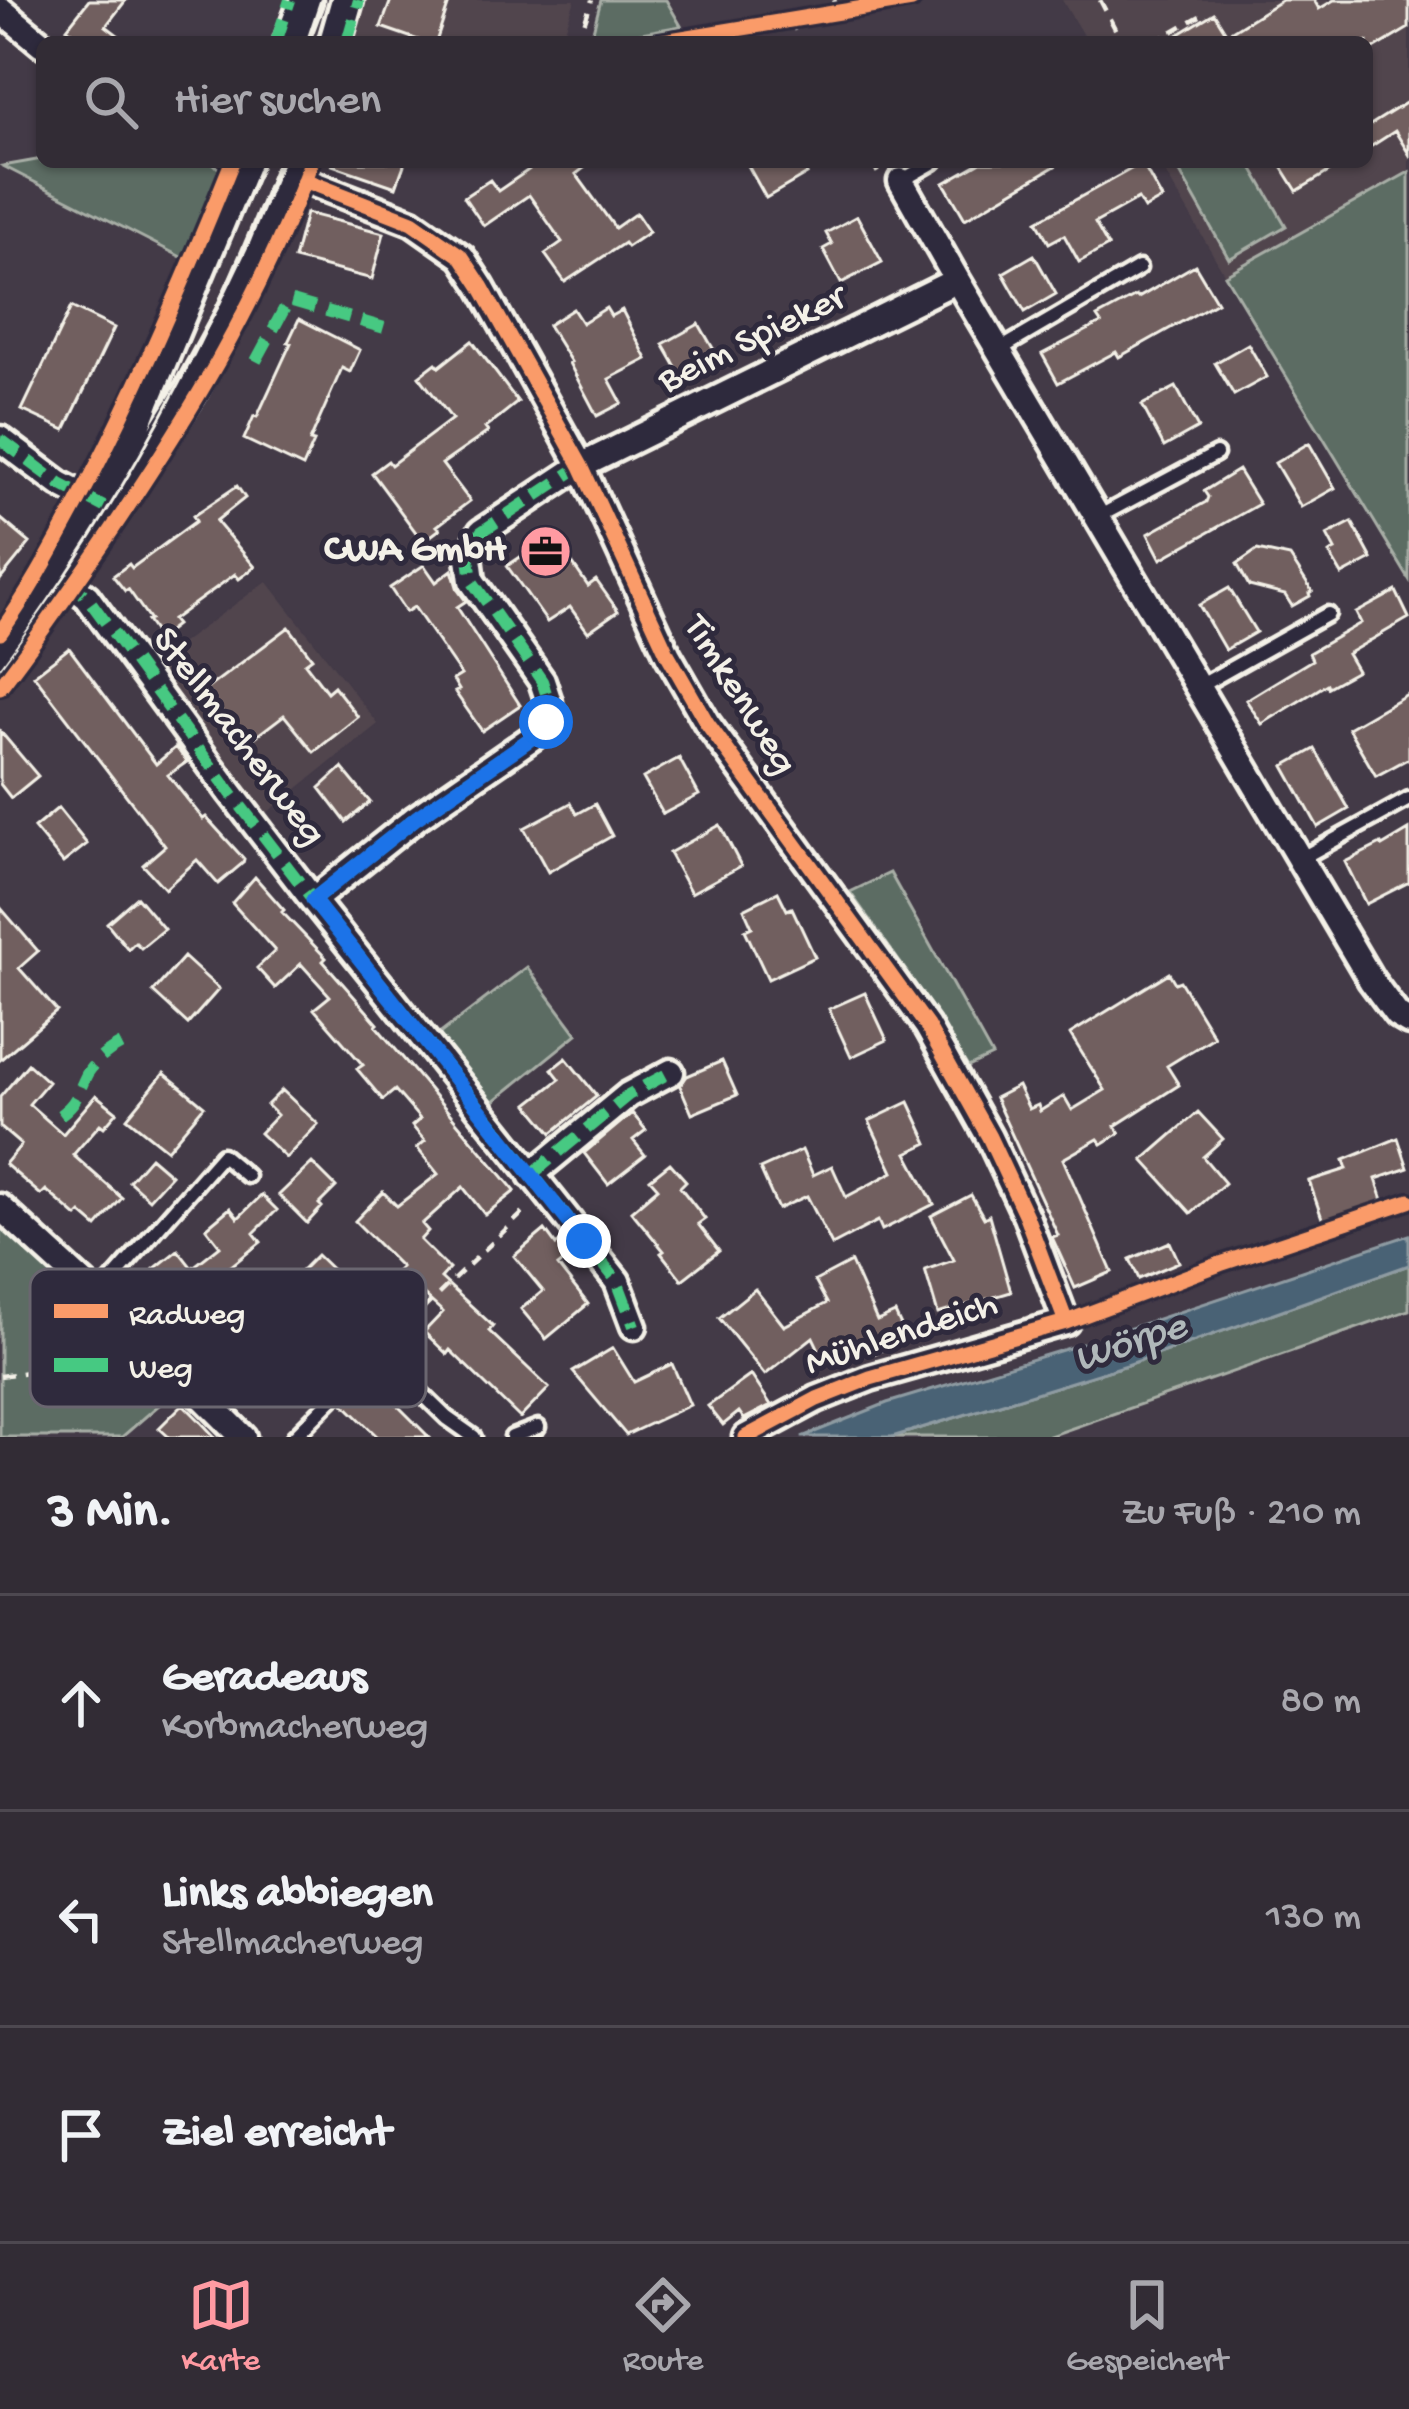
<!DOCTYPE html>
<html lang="de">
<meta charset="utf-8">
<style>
:root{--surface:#322c35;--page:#3a343d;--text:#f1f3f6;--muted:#a8a7ad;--line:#4d4850;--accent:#ff9aa2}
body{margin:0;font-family:"Gochi Hand",sans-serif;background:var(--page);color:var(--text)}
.stop{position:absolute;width:36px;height:36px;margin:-27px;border:9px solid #1a73e8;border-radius:50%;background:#fff}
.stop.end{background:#1a73e8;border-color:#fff;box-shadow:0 3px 12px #0008}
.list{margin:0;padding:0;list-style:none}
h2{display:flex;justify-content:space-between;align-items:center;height:156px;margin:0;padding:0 48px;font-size:51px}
h2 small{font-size:39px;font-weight:400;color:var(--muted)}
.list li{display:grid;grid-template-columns:78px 1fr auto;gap:36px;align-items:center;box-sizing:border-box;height:216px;padding:0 48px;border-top:3px solid var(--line)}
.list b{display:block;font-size:45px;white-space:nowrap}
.list p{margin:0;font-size:39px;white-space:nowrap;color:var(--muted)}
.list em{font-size:39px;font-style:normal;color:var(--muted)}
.icon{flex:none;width:66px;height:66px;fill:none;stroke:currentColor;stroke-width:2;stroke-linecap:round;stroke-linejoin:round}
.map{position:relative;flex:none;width:1409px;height:1437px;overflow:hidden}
.search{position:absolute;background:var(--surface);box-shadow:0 3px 9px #0004;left:36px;right:36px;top:36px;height:132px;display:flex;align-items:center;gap:30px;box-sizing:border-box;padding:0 42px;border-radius:18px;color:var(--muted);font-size:45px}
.sheet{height:804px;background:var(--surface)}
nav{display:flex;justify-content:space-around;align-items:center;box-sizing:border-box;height:168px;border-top:3px solid var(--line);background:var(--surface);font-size:33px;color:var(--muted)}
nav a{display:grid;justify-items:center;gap:6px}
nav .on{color:var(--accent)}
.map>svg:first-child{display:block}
.built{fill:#51454e}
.green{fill:#5b6c64;stroke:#a8aea6;stroke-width:3}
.water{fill:#4a6274;stroke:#8e9ba2;stroke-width:3}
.building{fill:#715f5e;stroke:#f4f1e8;stroke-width:3}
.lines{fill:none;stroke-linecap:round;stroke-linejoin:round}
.service-casing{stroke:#f4f1e8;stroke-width:21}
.minor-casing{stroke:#f4f1e8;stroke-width:33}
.tertiary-casing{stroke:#f4f1e8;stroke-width:39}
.path{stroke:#f4f1e8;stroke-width:4.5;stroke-dasharray:12 9;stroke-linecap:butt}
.service{stroke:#2f2a3d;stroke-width:12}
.minor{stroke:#2f2a3d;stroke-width:24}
.tertiary{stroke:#2f2a3d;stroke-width:30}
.tram{stroke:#f4f1e8;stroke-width:3}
.quiet{stroke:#46c982;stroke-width:12;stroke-dasharray:24 12;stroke-linecap:butt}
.cycleway-casing{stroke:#2f2a3d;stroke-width:22}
.cycleway{stroke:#fa9b69;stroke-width:15}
.route{stroke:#1a73e8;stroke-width:15}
.labels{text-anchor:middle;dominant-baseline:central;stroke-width:10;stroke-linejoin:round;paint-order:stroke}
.street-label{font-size:39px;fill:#f4f1e8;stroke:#2f2a3d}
.poi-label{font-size:39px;font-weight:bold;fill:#f4f1e8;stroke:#2f2a3d;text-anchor:end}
.water-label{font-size:42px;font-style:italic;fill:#b0b8ba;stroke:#2f2a3d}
.key{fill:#2f2a3d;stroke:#6a6670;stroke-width:3}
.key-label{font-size:33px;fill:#f4f1e8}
</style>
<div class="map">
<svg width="1409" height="1437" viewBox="0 0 1409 1437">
<rect width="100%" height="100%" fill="#433a47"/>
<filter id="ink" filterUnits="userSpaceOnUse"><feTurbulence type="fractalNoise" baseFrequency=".00833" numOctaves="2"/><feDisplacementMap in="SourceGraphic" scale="24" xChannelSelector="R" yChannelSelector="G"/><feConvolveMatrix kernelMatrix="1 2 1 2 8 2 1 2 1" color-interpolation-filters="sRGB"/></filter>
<g filter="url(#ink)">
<!-- built -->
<path class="built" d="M349 0H575L561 42H334Z
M1062 0H1409V172L1225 275 1159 162H1367V42H1087Z
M267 581 378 724 263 816 149 667Z"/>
<!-- green -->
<path class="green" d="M601 0H666L681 26 590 42Z
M42 159V162H212L219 169 187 260 3 166Z
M1174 162H1249L1286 226 1229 259Z
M1409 172V579L1225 275Z
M890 873 992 1056 968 1067 924 996 850 892Z
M527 967 577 1034 493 1102 438 1035Z
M0 1224 140 1350 174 1392 122 1437H0Z
M1409 1265V1310L1047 1437H892L1127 1365Z"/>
<!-- water -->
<path class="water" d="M1409 1235V1265L1127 1365 892 1437H802L887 1403 1089 1342Z"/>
<!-- building -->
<path class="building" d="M89 0H126L106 26 127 42H85L67 28Z
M391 0H450L436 42H424L381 27Z
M1282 0H1314L1319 9 1334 0H1409V28L1367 53V42H1166L1214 13 1227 34Z
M1409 101V154L1395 131 1367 149V127Z
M332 162H405L396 187 332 165Z
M540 162H592L576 174 615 228 636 213 649 232 627 247 624 243 565 282 545 254 562 242 529 195 484 226 464 197 490 180 498 191Z
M746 162H800L807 174 766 198Z
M981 162H1062L965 219 944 183Z
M1279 162H1345L1297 191Z
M1142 163 1162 199 1144 209 1138 199 1095 223 1108 246 1079 262 1064 235 1049 243 1037 221Z
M306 213 384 233 372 279 294 259Z
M857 216 882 262 841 283 823 249 832 244 826 233Z
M1034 255 1056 294 1025 312 1003 273Z
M1195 265 1217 302 1119 357 1116 352 1058 383 1042 354 1101 323 1097 317 1136 296 1138 298Z
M71 307 114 328 65 430 22 410Z
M606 308 611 316 622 310 647 359 609 379 622 403 597 416 569 363 571 362 548 325 573 309 582 323Z
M299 319 360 350 350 372 342 368 310 441 314 442 303 467 244 439 254 416 257 417 291 343 288 342Z
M699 324 722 364 686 384 663 344Z
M472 341 518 402 485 428 488 432 442 464 470 501 437 526 440 529 423 542 372 473 388 461 391 465 452 419 419 376 436 363 439 367Z
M1248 344 1267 377 1234 395 1215 363Z
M1176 387 1198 428 1164 447 1142 405Z
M1309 443 1335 488 1301 507 1275 463Z
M1238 470 1259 504 1161 559 1148 534 1206 502 1208 497 1204 491Z
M237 486 245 498 216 521 255 567 239 579 235 574 172 620 176 625 159 638 147 621 150 620 128 589 125 591 113 576 129 564 132 568 196 521 193 516Z
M0 518 30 543 0 580Z
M1352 522 1372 559 1342 575 1329 553 1335 550 1327 535Z
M553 535 588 586 596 580 618 611 588 632 570 607 547 622 507 566Z
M1257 550 1290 557 1312 591 1309 593 1310 596 1292 606 1285 595 1249 586 1237 564Z
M424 565 436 582 452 570 458 590 466 601 457 607 520 705 482 731 455 692 459 690 453 680 461 675 414 607 406 612 390 588Z
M1229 588 1256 632 1225 650 1199 605Z
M1396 591 1409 618 1347 654 1357 671 1328 687 1327 684 1262 724 1246 700 1312 660 1309 653 1361 623 1356 613Z
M289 627 312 658 305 663 327 692 334 686 358 717 314 752 284 715 246 744 205 690Z
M69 648 156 764 176 747 187 762 168 775 203 819 206 817 244 859 243 863 218 884 197 860 165 889 143 865 165 846 34 675Z
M1409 693V758L1376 776 1348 728Z
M0 731 38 776 11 798 0 784Z
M1315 749 1349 809 1318 827 1284 766Z
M679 758 699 795 663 814 643 778Z
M342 768 370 802 346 822 320 788Z
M571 803 577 814 595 804 612 836 548 872 524 828Z
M58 808 87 844 63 863 34 828Z
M720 825 741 866 691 893 669 853Z
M1409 830V882L1366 904 1345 862 1381 844 1382 846Z
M255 877 284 910 282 912 326 958 323 961 378 1024 376 1026 515 1191 485 1215 463 1187 422 1224 428 1231 420 1240 449 1269 441 1278 493 1326 489 1331 549 1388 520 1418 450 1350 447 1354 424 1332 443 1312 397 1271 401 1267 355 1221 383 1192 397 1206 438 1174 417 1148 425 1141 412 1126 420 1119 395 1090 383 1100 357 1069 363 1065 314 1009 330 996 301 964 275 988 257 968 275 951 232 903Z
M778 892 787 910 792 908 815 957 768 979 745 930 752 927 744 909Z
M137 897 164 929 141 948 135 942 128 949 107 923Z
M0 907 38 951 19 968 57 1011 0 1060Z
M184 957 219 989 188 1024 153 992Z
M1169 973 1175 983 1180 981 1214 1037 1167 1066 1179 1085 1115 1126 1120 1133 1102 1144 1098 1139 1063 1159 1112 1272 1075 1288 1052 1237 1058 1235 995 1098 1018 1086 1029 1109 1038 1105 1040 1111 1064 1096 1072 1110 1105 1090 1070 1034Z
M865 993 887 1040 851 1057 829 1009Z
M566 1058 597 1096 552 1133 528 1104 560 1079 552 1069Z
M722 1061 737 1095 692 1114 680 1086 687 1076Z
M28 1064 48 1082 29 1104 63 1134 96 1095 117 1112 104 1127 100 1124 73 1155 122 1198 97 1227 81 1213 77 1217 46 1190 41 1195 5 1164 21 1145 0 1127V1097Z
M164 1073 204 1106 167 1150 127 1118Z
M282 1090 318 1124 286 1158 260 1133 277 1115 267 1105Z
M909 1102 928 1143 907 1153 934 1204 882 1230 878 1221 832 1245 807 1196 778 1209 760 1169 802 1150 813 1175 832 1166 846 1197 893 1172 869 1121Z
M1198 1112 1223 1139 1203 1157 1225 1183 1191 1213 1143 1160Z
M632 1113 646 1130 633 1140 645 1155 608 1184 584 1153Z
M1398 1138 1408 1168 1376 1179 1383 1200 1323 1221 1309 1181 1347 1169 1344 1160Z
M150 1157 171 1175 149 1199 129 1181Z
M312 1163 336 1187 319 1204 322 1207 307 1223 279 1195Z
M670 1163 686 1181 680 1187 705 1219 698 1224 719 1251 682 1280 661 1253 664 1251 631 1211 658 1188 650 1179Z
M262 1195 277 1210 254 1233 261 1242 179 1308 165 1290 169 1287 154 1269 178 1250 192 1268 220 1246 206 1228 230 1208 238 1218Z
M971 1195 984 1218 989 1215 1011 1292 938 1314 925 1270 954 1260 931 1216Z
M545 1230 556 1245 563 1239 574 1253 558 1266 588 1304 546 1339 521 1309 543 1291 514 1256Z
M1170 1242 1179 1262 1139 1279 1130 1259Z
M317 1255 346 1283 316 1313 288 1284Z
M851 1262 877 1321 895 1313 907 1339 875 1353 867 1336 823 1358 813 1337 765 1375 719 1318 755 1289 784 1326 827 1303 815 1281Z
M613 1348 634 1382 672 1364 690 1405 626 1435 573 1372Z
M751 1375 771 1405 744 1419 739 1412 723 1425 708 1406Z
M374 1382 429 1437H378L343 1403 362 1384 367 1389Z
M183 1404 200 1421 215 1437H169L159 1428Z"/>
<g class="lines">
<defs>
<path id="service" d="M901 181 934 162
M999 350 1139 268
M1098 517 1216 454
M1198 687 1328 614
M1300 859 1409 799
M98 1296 222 1155 247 1176
M1066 1322 1220 1264
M294 1437 379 1352 447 1418 474 1437
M512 1437 538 1427"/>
<path id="minor" d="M0 9 42 44
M293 176 412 222 462 257 481 286 581 466 668 655 707 723 927 1026 989 1137 1026 1216 1066 1322 870 1378 817 1399 746 1437
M901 181 957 280
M0 439 60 484 104 507
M59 575 87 597 230 792 313 900 617 1281 634 1326
M313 900 416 818 533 737 546 722 549 702 542 681 472 581 469 558 481 532 581 466 957 280 1371 980 1397 1015 1409 1022
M531 1175 628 1095 671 1072
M0 1207 159 1353 243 1437"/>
<path id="tertiary" d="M290 42 306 0
M335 42 347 0
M110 490 145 399 244 162
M0 660 104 507 149 457 189 394 232 316 264 249 299 162"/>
</defs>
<!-- service casing -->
<use href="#service" class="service-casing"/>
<!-- minor casing -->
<use href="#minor" class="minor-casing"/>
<!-- tertiary casing -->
<use href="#tertiary" class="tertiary-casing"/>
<!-- path -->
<path class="path" d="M834 0 841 13
M1100 0 1122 42
M790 20 802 42
M578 42 592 0
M1154 42 1200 16
M872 162 879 175
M393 1338 527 1209
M0 1376 130 1357"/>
<!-- service -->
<use href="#service" class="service"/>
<!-- minor -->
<use href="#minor" class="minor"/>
<!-- tertiary -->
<use href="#tertiary" class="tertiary"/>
<!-- tram -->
<path class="tram" d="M307 42 321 0
M0 669C115 514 210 343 277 162"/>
<!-- quiet -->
<path class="quiet" d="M276 42 290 0
M347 42 359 0
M256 361 289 300 388 329
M0 439 60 484 104 507
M65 579 87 597 230 792 313 900 617 1281 634 1326
M313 900 416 818 533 737 546 722 549 702 542 681 472 581 469 558 481 532 581 466
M60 1115C79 1101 77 1093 87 1074 96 1059 111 1049 126 1042
M531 1175 628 1095 671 1072"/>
<defs>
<path id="cycleway" d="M658 42 912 0
M304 180 412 222 462 257 481 286 581 466 668 655 707 723 927 1026 989 1137 1026 1216 1066 1322
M0 633C29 593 52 550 76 506 135 395 185 279 232 162
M0 687C35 641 68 594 101 546 186 421 259 304 311 162
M746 1437 817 1399 870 1378 1066 1322 1220 1264 1409 1201"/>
</defs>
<!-- cycleway casing -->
<use href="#cycleway" class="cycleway-casing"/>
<!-- cycleway -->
<use href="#cycleway" class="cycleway"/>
</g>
</g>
<g class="lines" filter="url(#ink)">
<!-- route -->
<path class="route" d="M546 722 533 737 416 818 313 900 584 1241"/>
</g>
<!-- icons -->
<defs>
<symbol id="office-disc" viewBox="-11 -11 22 22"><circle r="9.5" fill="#ff9aa2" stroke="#2f2a3d"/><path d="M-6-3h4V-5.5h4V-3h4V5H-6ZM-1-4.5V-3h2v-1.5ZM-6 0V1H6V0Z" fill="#111"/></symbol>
</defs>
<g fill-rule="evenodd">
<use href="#office-disc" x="516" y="522" width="59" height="59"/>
</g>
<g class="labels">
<!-- street labels -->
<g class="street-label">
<text transform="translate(753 341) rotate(-26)">Beim Spieker</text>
<text transform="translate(738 696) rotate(58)">Timkenweg</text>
<text transform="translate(237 738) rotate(53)">Stellmacherweg</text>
<text transform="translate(902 1336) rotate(-18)">Mühlendeich</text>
</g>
<!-- poi labels -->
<g class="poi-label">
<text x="506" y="552">CWA GmbH</text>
</g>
<!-- water labels -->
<g class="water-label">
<text transform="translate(1131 1345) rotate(-18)">Wörpe</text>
</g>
</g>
<!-- legend -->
<rect x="30" y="1269" width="396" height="138" rx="18" class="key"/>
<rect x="54" y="1304" width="54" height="14" fill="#fa9b69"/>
<rect x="54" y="1358" width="54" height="14" fill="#46c982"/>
<g class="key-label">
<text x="129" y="1323">Radweg</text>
<text x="129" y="1377">Weg</text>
</g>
</svg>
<div class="stop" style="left:546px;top:722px"></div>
<div class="stop end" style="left:584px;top:1241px"></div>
<div class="search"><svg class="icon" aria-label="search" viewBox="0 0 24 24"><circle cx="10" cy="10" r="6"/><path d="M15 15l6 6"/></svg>Hier suchen</div>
</div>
<section class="sheet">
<h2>3 Min.<small>Zu Fuß · 210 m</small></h2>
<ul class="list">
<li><svg class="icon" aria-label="ahead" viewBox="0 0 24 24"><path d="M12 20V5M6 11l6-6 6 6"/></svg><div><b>Geradeaus</b><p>Korbmacherweg</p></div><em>80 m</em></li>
<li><svg class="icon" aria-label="left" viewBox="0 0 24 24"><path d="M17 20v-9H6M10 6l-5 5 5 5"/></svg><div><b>Links abbiegen</b><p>Stellmacherweg</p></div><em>130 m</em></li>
<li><svg class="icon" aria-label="arrive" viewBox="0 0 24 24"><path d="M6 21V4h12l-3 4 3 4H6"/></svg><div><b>Ziel erreicht</b></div></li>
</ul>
</section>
<nav>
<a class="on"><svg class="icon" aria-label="map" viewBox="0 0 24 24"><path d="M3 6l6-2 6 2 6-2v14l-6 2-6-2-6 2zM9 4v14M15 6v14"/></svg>Karte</a>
<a><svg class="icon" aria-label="directions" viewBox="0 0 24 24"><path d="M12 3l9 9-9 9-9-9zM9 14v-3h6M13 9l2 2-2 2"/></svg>Route</a>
<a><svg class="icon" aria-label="saved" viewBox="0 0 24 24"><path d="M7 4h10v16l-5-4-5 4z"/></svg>Gespeichert</a>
</nav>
